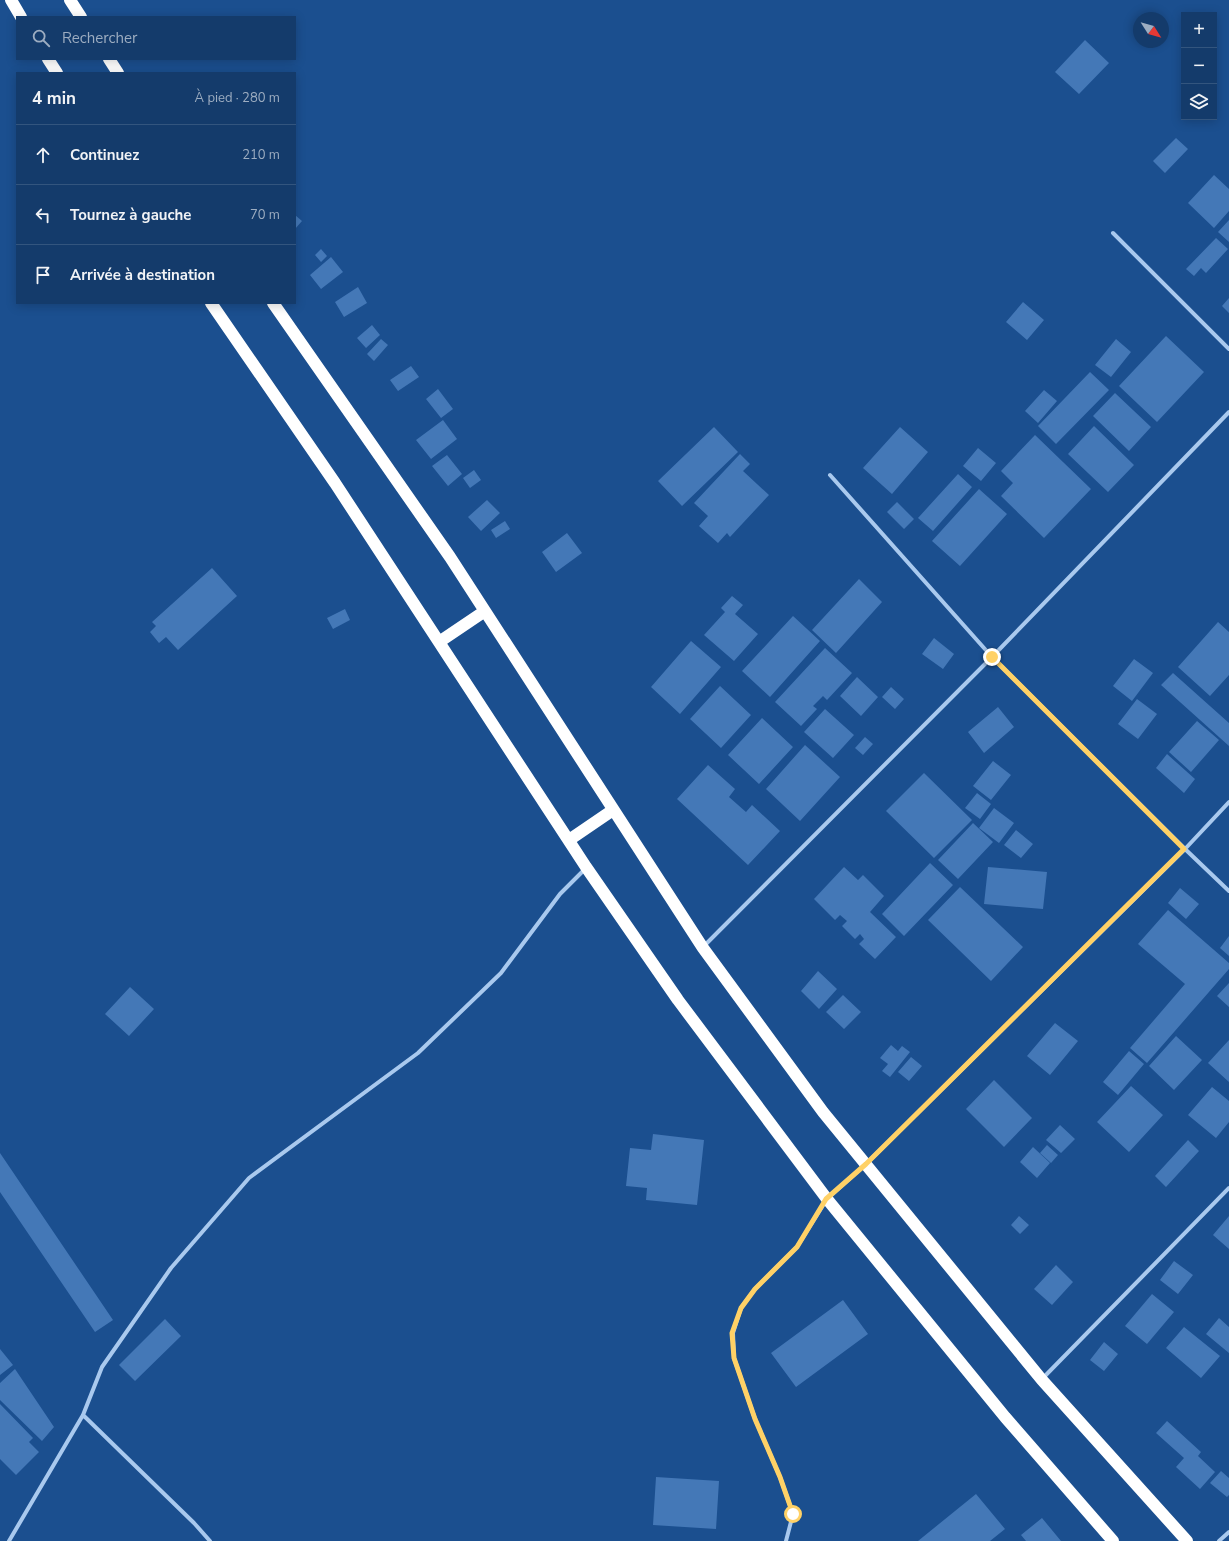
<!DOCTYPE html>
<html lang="fr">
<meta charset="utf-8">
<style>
:root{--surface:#143b6b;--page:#214673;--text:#f1f3f6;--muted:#9dadc1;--line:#33557e}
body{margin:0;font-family:"Nunito Sans",sans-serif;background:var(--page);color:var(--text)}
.controls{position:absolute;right:12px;top:12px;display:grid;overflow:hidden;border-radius:0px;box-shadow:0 2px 10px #0003}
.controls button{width:36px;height:36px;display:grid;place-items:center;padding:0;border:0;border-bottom:1px solid var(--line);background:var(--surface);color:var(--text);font:20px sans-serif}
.compass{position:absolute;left:1133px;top:12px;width:36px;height:36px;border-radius:50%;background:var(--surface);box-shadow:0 2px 10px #0003;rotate:127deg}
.stop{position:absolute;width:12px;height:12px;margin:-9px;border:3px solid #ffd166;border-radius:50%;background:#fff}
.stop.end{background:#ffd166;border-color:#fff;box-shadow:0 1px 4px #0008}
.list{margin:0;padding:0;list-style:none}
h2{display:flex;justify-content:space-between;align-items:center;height:52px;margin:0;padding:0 16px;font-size:17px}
h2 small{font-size:13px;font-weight:400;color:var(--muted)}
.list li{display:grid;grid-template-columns:26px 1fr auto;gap:12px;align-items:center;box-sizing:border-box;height:60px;padding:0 16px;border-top:1px solid var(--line)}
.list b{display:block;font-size:15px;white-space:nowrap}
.list em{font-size:13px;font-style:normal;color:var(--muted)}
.icon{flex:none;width:22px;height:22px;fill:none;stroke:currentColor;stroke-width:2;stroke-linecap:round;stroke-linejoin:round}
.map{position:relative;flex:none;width:1229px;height:1541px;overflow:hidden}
.search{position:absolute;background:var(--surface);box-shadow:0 2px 10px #0003;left:16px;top:16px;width:280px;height:44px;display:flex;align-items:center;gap:10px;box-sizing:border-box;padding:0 14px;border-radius:0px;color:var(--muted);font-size:15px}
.panel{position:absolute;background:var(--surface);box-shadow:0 2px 10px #0003;left:16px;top:72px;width:280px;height:232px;border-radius:0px}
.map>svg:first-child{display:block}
.building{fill:#4478b7}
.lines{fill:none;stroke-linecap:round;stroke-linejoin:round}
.street{stroke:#a9c9ee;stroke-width:4}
.highway{stroke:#fff;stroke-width:12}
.route{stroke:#ffd166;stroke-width:5}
</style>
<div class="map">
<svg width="1229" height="1541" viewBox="0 0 1229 1541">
<rect width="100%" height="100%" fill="#1b4f8f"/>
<!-- building -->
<path class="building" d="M1085 40 1109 63 1079 94 1055 72Z
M1176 138 1188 149 1165 173 1153 161Z
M1214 175 1229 189V211L1214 228 1188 203Z
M295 215 302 221 295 229Z
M1229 220V242L1218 232Z
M1216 238 1228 249 1206 273 1201 268 1194 276 1186 269Z
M321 249 327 256 321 262 315 255Z
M331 257 343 272 321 289 310 275Z
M358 287 367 303 344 317 335 302Z
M1229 298V313L1222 306Z
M1023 302 1044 320 1027 340 1006 322Z
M372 325 380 335 366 348 357 338Z
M1166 336 1204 372 1157 422 1119 386Z
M381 339 388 345 374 361 367 354Z
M1116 339 1131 352 1111 377 1095 365Z
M411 366 419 377 398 391 390 380Z
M1090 372 1109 390 1056 444 1038 426Z
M438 389 453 409 441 418 426 399Z
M1044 390 1057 401 1038 423 1025 411Z
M1115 393 1151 427 1129 451 1093 416Z
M443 420 457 439 431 459 416 440Z
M1094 426 1134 465 1108 492 1068 454Z
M714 427 738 452 682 506 658 481Z
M900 427 928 452 892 494 863 468Z
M1035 435 1091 489 1044 538 1001 496 1013 483 1001 471Z
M978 448 996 463 981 481 963 466Z
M740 454 750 464 743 471 769 495 730 537 727 533 718 543 699 526 708 516 694 503Z
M447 455 462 474 448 486 432 466Z
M474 470 481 480 470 488 463 478Z
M958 474 972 487 933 531 918 518Z
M979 489 1007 514 960 566 932 541Z
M487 500 500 513 481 531 468 517Z
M897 502 914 519 904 529 887 512Z
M505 521 510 529 496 538 491 530Z
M567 533 582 553 556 572 542 552Z
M212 568 237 596 178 650 166 637 159 643 150 632 156 626 152 622Z
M859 579 882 602 836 653 812 630Z
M732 596 743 605 735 614 758 634 734 661 704 635 725 612 721 608Z
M345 609 350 620 333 629 327 618Z
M793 616 820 641 770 697 742 671Z
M1218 622 1229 632V675L1210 696 1178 667Z
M934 638 954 654 943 669 922 654Z
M691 641 721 667 680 714 651 687Z
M825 648 852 673 827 700 823 696 813 706 817 709 801 726 775 702Z
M1134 659 1153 673 1132 701 1113 686Z
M1173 673 1229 723V746L1161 685Z
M857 677 878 697 861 716 840 696Z
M720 686 751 715 721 748 690 719Z
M891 687 904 699 895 709 882 697Z
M1137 699 1157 714 1138 739 1118 724Z
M998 707 1014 727 984 753 968 732Z
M825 709 854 735 833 758 804 732Z
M762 718 793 747 759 784 728 755Z
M1197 721 1219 740 1191 772 1169 752Z
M865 737 873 744 863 755 855 748Z
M805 745 840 777 800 821 766 789Z
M1167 754 1195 779 1184 793 1156 768Z
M993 761 1011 775 991 800 973 786Z
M708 765 735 789 729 797 746 812 752 805 780 831 748 865 677 799Z
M924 773 972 820 934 858 886 811Z
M977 793 991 804 980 819 965 808Z
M994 808 1014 823 999 843 979 828Z
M973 823 993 842 958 879 938 860Z
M1016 830 1033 844 1021 858 1004 845Z
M930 863 953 885 904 936 882 914Z
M844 867 858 880 863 875 884 896 870 912 896 937 875 959 859 944 864 939 860 934 855 939 842 926 847 921 840 915 835 920 814 899Z
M988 867 1047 872 1043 909 984 904Z
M960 887 1023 947 991 981 928 920Z
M1180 888 1199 904 1186 919 1168 903Z
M1168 910 1229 963V969L1147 1063 1130 1048 1185 984 1138 944Z
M1229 936V956L1220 948Z
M818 971 837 989 819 1009 801 991Z
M1229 983V1007L1217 996Z
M130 987 154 1009 129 1036 105 1014Z
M843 995 861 1012 844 1029 826 1012Z
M1055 1023 1078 1041 1050 1075 1027 1056Z
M1176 1036 1202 1060 1174 1090 1149 1066Z
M1229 1040V1082L1208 1063Z
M891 1045 898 1051 902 1046 910 1052 890 1077 882 1071 888 1064 880 1058Z
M1129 1051 1144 1064 1118 1095 1103 1082Z
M911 1057 922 1066 909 1081 898 1072Z
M994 1080 1032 1118 1004 1147 966 1109Z
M1131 1086 1163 1115 1129 1152 1097 1122Z
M1212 1087 1229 1101V1122L1216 1138 1188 1115Z
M1060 1125 1075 1139 1061 1153 1046 1140Z
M653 1134 704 1140 697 1205 646 1200 647 1188 626 1186 630 1148 651 1150Z
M1188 1140 1199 1151 1166 1187 1155 1176Z
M1047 1145 1058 1155 1051 1163 1040 1153Z
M1033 1147 1050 1163 1037 1178 1020 1162Z
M0 1153 113 1320 95 1332 0 1192Z
M1019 1216 1029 1225 1020 1234 1011 1225Z
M1229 1216V1249L1213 1235Z
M1174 1261 1193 1275 1178 1294 1160 1280Z
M1056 1265 1073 1282 1052 1305 1034 1289Z
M1152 1294 1174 1312 1147 1344 1125 1326Z
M843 1300 868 1334 796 1387 771 1353Z
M1219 1318 1229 1327V1353L1206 1334Z
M165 1319 181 1336 135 1381 119 1365Z
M1184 1327 1220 1356 1201 1378 1166 1348Z
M1104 1342 1118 1354 1104 1371 1090 1360Z
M0 1349 13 1365 0 1375Z
M15 1369 54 1427 42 1441 0 1400V1383Z
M0 1404 33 1438 29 1442 39 1452 16 1475 0 1459Z
M1167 1421 1201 1452 1198 1456 1215 1472 1200 1489 1176 1467 1184 1458 1156 1433Z
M1221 1471 1229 1478V1495L1227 1497 1210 1483Z
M656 1477 719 1481 716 1529 653 1525Z
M976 1494 1005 1529 990 1541H918Z
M1042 1518 1061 1541H1026L1021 1535Z"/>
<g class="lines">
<!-- street -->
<path class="street" d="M1113 233 1229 349
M830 475 992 657 1185 849 1229 891
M704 946 992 657 1229 412
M1043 1378 1229 1188
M83 1415 194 1523 210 1541
M9 1541 83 1415 102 1367 171 1268 249 1178 418 1053 501 973 560 894 585 869
M786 1541 793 1514 780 1477 755 1419 734 1358 733 1333 741 1308 755 1289 797 1247 827 1199 866 1164 1185 849 1229 802
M1219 1541 1229 1532"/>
<!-- highway -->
<path class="highway" d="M11 0 21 17
M70 0 81 17
M48 59 57 73
M109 59 118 73
M211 303 335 483 586 867 678 1000 827 1199 1005 1417 1113 1541
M273 303 450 557 703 948 823 1112 1042 1380 1187 1541
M439 642 485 611
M569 840 613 810"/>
</g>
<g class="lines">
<!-- route -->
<path class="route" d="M793 1514 780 1477 755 1419 734 1358 732 1333 741 1308 755 1289 797 1247 826 1199 866 1164 1184 849 992 657"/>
</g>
</svg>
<div class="controls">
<button>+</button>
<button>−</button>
<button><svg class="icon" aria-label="layers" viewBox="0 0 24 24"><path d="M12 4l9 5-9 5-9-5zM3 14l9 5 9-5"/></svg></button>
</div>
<svg class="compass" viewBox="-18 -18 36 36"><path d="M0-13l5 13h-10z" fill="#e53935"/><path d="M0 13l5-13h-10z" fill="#9dadc1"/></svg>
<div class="stop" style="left:793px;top:1514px"></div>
<div class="stop end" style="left:992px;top:657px"></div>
<div class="search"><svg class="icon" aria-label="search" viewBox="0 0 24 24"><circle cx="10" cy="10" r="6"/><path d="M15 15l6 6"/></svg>Rechercher</div>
<section class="panel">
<h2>4 min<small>À pied · 280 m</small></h2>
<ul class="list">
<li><svg class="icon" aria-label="ahead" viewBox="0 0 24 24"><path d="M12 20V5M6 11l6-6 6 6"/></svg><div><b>Continuez</b></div><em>210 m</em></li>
<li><svg class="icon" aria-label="left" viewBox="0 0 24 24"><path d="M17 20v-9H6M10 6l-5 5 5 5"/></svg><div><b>Tournez à gauche</b></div><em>70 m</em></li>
<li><svg class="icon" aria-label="arrive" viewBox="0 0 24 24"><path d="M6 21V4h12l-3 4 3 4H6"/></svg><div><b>Arrivée à destination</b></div></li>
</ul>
</section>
</div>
